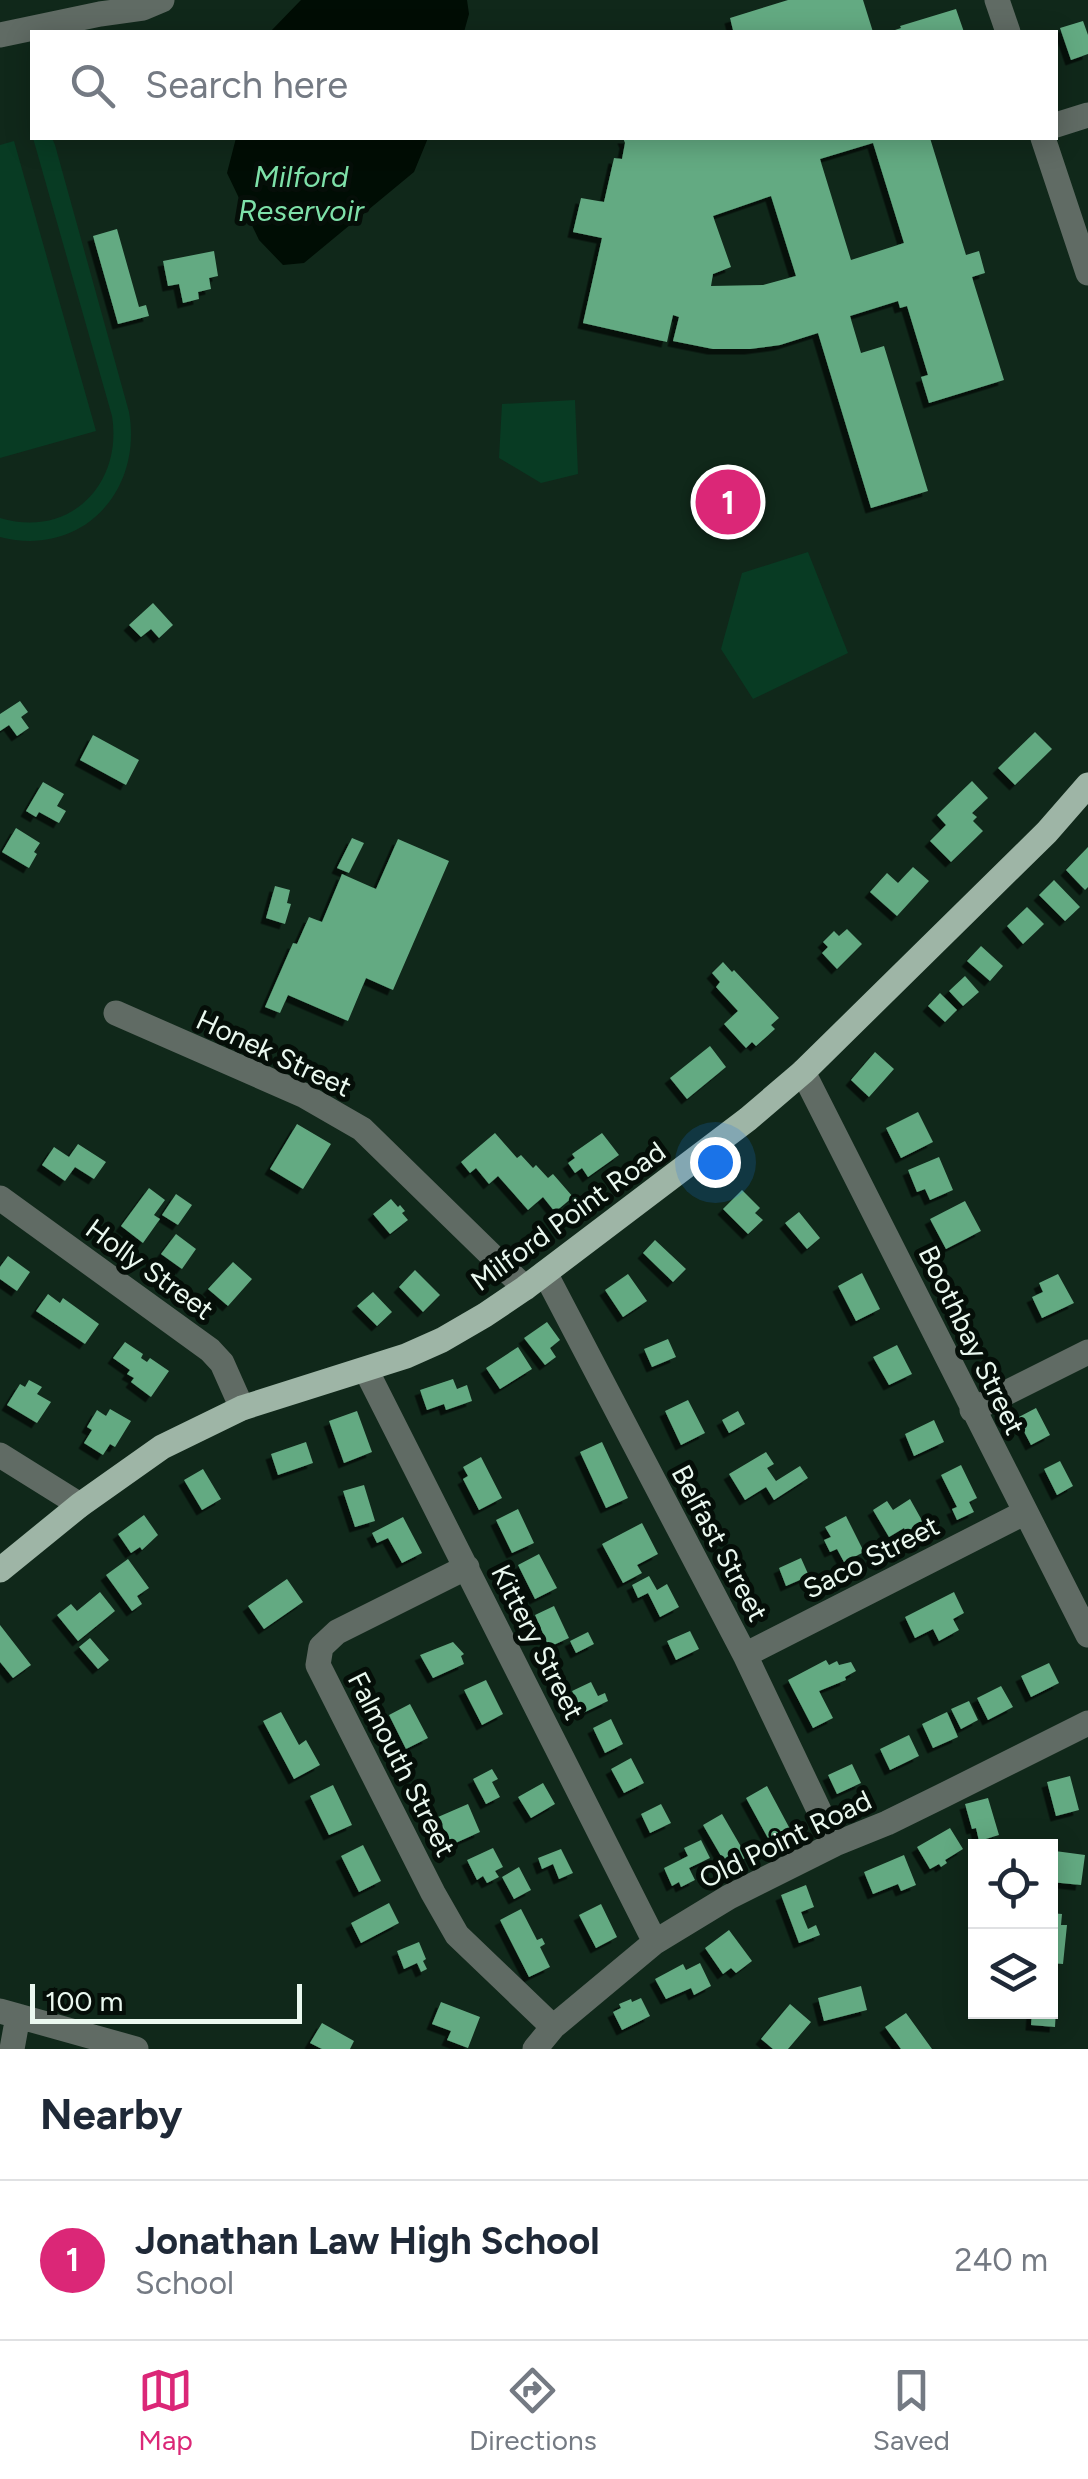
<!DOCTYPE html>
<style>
:root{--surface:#fff;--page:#f2f2f3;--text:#1f2937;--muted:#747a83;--line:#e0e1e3;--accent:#db2777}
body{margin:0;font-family:Figtree,sans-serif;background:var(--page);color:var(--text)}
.controls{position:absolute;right:30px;bottom:30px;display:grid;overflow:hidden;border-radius:0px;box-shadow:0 5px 25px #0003}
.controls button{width:90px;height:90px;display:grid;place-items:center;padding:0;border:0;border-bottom:2px solid var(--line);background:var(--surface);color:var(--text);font:50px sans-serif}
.scale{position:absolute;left:30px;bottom:25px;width:272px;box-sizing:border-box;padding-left:10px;border:5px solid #eaf8ef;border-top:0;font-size:28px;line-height:35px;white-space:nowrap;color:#eaf8ef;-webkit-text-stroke:8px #050e08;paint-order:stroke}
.you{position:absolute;left:715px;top:1162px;width:35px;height:35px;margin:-25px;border:8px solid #fff;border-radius:50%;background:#1a73e8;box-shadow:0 0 0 15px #1a73e833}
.badge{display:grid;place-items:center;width:65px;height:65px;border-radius:50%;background:var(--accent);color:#fff;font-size:32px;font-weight:700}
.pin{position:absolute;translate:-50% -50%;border:5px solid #fff;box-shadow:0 2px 10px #0006}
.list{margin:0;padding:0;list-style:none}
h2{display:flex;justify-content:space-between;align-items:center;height:130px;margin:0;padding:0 40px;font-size:42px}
h2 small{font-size:32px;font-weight:400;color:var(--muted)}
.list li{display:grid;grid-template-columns:65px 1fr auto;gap:30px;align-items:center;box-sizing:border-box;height:160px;padding:0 40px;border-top:2px solid var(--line)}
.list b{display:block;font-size:38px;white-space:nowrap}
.list p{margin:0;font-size:32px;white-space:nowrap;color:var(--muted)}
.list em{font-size:32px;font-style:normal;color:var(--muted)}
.icon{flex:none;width:55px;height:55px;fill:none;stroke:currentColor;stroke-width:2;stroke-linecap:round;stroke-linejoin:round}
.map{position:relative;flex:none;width:1088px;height:2049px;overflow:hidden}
.search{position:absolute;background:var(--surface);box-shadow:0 5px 25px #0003;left:30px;right:30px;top:30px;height:110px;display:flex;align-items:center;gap:25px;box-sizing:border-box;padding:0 35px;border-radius:0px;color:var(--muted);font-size:38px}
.sheet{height:290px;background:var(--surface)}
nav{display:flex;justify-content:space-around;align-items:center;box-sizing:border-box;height:140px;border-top:2px solid var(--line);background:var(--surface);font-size:28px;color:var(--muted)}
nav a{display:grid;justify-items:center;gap:5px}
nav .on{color:var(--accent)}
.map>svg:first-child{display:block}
.green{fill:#083b23}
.water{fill:#000d04}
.building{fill:#64aa82;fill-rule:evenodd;filter:url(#shadow)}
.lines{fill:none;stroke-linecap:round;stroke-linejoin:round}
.minor{stroke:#606b64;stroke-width:25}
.major{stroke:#9eb5a6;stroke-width:25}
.labels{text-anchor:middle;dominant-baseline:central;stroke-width:10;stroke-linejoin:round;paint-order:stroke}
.street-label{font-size:28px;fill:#eaf8ef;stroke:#050e08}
.water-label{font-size:30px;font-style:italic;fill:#7ee1a9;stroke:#050e08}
</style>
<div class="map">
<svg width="1088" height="2049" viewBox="0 0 1088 2049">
<defs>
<filter id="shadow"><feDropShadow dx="-5.5" dy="5.5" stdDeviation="0" flood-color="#0009"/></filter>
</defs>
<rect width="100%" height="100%" fill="#10281a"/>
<!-- green -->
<path class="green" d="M33 138H52L55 145 129 412C143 491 82 558 0 537V518C69 539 123 485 112 416Z
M14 141 96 431 0 458V145Z
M575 400 578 474 541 483 499 458 502 404Z
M808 552 848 653 753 699 721 649 742 573Z"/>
<!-- water -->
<path class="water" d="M301 0H467L469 14 464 32H270Z
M236 138H428L414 172 304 263 283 265 259 240 227 173Z"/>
<!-- building -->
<path class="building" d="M788 0H863L873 32H727L733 30 730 18Z
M956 9 964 32H889L901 28 900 26Z
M1083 21 1088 35V54L1071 60 1060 28Z
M623 138H930L966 255 979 251 985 273 972 277 1004 380 929 403 921 377 928 375 907 306 900 308 898 301 850 316 861 353 884 346 928 491 871 508 818 333 780 345 750 349H713L673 341 679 317 673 315 667 342 583 323 602 238 573 232 581 198 604 202 614 158 622 159 625 143ZM873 143 904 243 851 260 820 159ZM771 196 796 276 763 285 711 286 713 274 731 267 713 216Z
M117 229 139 307 146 305 149 316 118 324 93 236Z
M214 251 218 276 209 278 211 289 198 292 199 299 183 303 179 284 168 286 163 261Z
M153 603 173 625 159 638 151 629 141 637 129 625Z
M20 701 28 712 21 717 29 728 17 736 9 725 0 731V714Z
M1035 732 1052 749 1015 785 998 768Z
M93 735 139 760 126 785 80 760Z
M972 781 988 798 972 813 977 817 973 821 983 831 951 862 930 841 946 825 937 815Z
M43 782 64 794 57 806 66 811 59 823 39 812 36 817 26 811Z
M16 828 40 843 34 852 37 854 29 868 2 852Z
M352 838 364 843 349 873 337 868Z
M398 839 449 861 393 990 366 978 348 1021 288 995 280 1013 265 1007 293 943 297 944 309 917 322 922 342 874 376 889Z
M1088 847V887L1085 890 1066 870Z
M913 867 929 881 897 916 870 892 887 873 898 883Z
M1054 880 1080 907 1065 921 1039 895Z
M275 886 290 890 287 903 291 904 285 924 266 918Z
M1027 907 1044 924 1023 944 1007 926Z
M847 929 862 944 837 969 822 953 828 947 823 942 834 931 839 936Z
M981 946 1003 966 990 981 967 961Z
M723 962 732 972 734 970 779 1018 771 1025 775 1029 756 1046 752 1042 746 1048 724 1024 738 1011 716 987 720 982 712 973Z
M965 976 979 992 963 1006 949 991Z
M940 993 957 1010 945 1022 928 1006Z
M710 1046 726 1067 687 1099 670 1078Z
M875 1052 894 1069 869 1097 851 1080Z
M918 1112 933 1142 901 1158 886 1128Z
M297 1124 331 1144 303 1189 270 1169Z
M495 1133 517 1158 521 1155 533 1168 536 1165 548 1178 553 1174 573 1197 555 1212 543 1197 528 1210 498 1176 489 1184 476 1168 470 1173 461 1162Z
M602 1133 619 1155 588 1177 582 1168 575 1173 568 1163 575 1158 572 1154Z
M78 1144 106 1162 94 1179 75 1167 65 1181 42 1165 54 1147 69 1157Z
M939 1157 953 1190 930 1200 925 1189 917 1192 908 1170Z
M149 1188 165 1200 154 1215 160 1219 143 1243 121 1226Z
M742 1190 760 1208 755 1213 763 1220 748 1234 723 1209Z
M176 1194 192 1205 178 1225 162 1215Z
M391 1199 398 1207 400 1205 405 1211 402 1213 408 1220 390 1234 373 1214Z
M965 1201 981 1231 946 1249 930 1219Z
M799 1212 820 1238 807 1249 785 1223Z
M176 1234 196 1249 182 1269 161 1254Z
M655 1240 686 1269 673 1282 643 1253Z
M8 1256 30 1272 17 1291 0 1279V1267Z
M233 1262 252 1279 228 1306 208 1289Z
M415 1270 440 1295 423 1312 399 1287Z
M862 1273 880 1309 856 1321 838 1286Z
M628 1274 647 1301 623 1317 605 1290Z
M1058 1274 1074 1303 1042 1318 1032 1297 1043 1292 1039 1283Z
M373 1292 392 1312 377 1326 357 1306Z
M48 1294 60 1303 63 1298 99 1324 85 1344 36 1311Z
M547 1322 560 1340 550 1348 556 1357 545 1365 524 1338Z
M668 1339 676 1357 652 1367 644 1349Z
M125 1342 143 1354 141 1358 147 1362 150 1358 169 1371 151 1397 131 1382 134 1378 127 1374 130 1370 113 1358Z
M897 1345 912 1374 889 1385 873 1357Z
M518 1347 532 1369 500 1389 486 1368Z
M453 1379 457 1389 467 1385 472 1401 446 1410 444 1404 427 1410 420 1390Z
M29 1380 42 1387 37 1394 51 1402 37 1423 7 1405 20 1384 25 1387Z
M688 1400 705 1433 681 1445 665 1411Z
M1036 1408 1050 1435 1031 1445 1017 1418Z
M110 1409 131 1421 115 1447 110 1444 103 1455 84 1443 92 1430 87 1427 97 1410 106 1416Z
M357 1411 372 1452 344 1463 329 1421Z
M738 1411 745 1424 729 1433 722 1420Z
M934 1420 944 1442 914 1456 905 1434Z
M306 1442 313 1463 278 1475 271 1454Z
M602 1442 628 1498 606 1508 580 1452Z
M766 1452 774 1464 767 1468 776 1481 800 1466 808 1478 774 1500 766 1487 745 1500 729 1474Z
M481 1457 502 1498 479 1510 463 1479 468 1476 463 1467Z
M1060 1461 1073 1486 1057 1495 1044 1469Z
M961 1465 977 1498 969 1502 974 1512 957 1520 952 1509 957 1507 941 1475Z
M203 1469 221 1499 202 1510 184 1480Z
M364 1485 375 1521 355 1527 343 1491Z
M910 1499 924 1524 907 1534 904 1528 889 1537 873 1510 887 1501 893 1510Z
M518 1509 534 1543 512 1553 496 1520Z
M144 1515 158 1535 142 1550 140 1547 131 1553 118 1534Z
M846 1516 864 1552 844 1562 837 1549 830 1552 824 1540 831 1537 825 1527Z
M403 1517 422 1553 402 1563 388 1538 377 1543 372 1533Z
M642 1523 658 1554 637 1565 642 1573 623 1583 602 1544Z
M539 1554 557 1588 535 1599 518 1565Z
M801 1558 809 1576 786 1586 779 1568Z
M128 1559 149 1588 137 1596 142 1604 132 1611 106 1575Z
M649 1576 657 1590 667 1584 679 1607 660 1617 648 1593 638 1598 632 1585Z
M287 1579 303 1602 264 1629 248 1606Z
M100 1592 115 1611 78 1641 57 1615 71 1604 77 1611Z
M954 1592 964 1613 953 1619 959 1630 939 1641 933 1629 915 1638 905 1617Z
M554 1606 569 1638 549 1647 535 1615Z
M0 1625 31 1665 13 1678 0 1662Z
M690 1631 699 1649 676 1660 667 1641Z
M588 1632 594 1644 576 1653 570 1641Z
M90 1638 109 1660 98 1669 79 1647Z
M453 1642 464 1654 461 1656 464 1664 433 1678 420 1655Z
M826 1660 829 1665 837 1661 839 1665 851 1662 856 1671 845 1677 846 1680 819 1691 833 1718 813 1728 788 1680Z
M1049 1663 1059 1683 1031 1697 1021 1676Z
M486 1680 503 1714 482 1725 464 1690Z
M591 1682 598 1696 605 1693 608 1701 583 1713 572 1691Z
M1001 1686 1013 1707 988 1720 977 1698Z
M969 1701 978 1720 961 1729 951 1709Z
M410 1704 428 1738 406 1749 389 1715Z
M281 1712 299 1745 306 1740 320 1765 294 1779 263 1721Z
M947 1712 958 1737 933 1748 922 1724Z
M611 1719 623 1744 605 1753 593 1728Z
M909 1735 919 1756 890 1770 880 1749Z
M631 1758 644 1783 624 1793 611 1769Z
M852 1764 861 1783 837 1794 828 1775Z
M492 1769 498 1779 492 1782 500 1797 486 1804 473 1779Z
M1070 1776 1079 1810 1056 1816 1047 1782Z
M543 1783 555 1804 531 1818 518 1797Z
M333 1785 352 1825 329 1835 310 1796Z
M767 1786 790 1829 769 1840 746 1798Z
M988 1798 999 1835 979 1841 976 1828 972 1829 965 1804Z
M468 1804 480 1832 451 1845 438 1817Z
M661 1804 671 1823 650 1833 641 1814Z
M722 1814 747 1857 728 1868 703 1825Z
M950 1828 963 1849 945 1860 947 1863 941 1867 939 1864 930 1869 917 1847Z
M701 1840 710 1858 689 1868 695 1880 681 1887 679 1882 672 1886 664 1868 688 1856 684 1848Z
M363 1845 381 1881 359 1892 341 1856Z
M493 1848 503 1867 495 1871 499 1877 487 1883 483 1876 477 1880 467 1860Z
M561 1849 573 1873 559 1879 553 1864 542 1869 538 1858Z
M1055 1851 1085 1855 1081 1885 1051 1882Z
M904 1855 916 1885 901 1891 898 1884 873 1894 864 1872Z
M519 1867 531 1890 514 1899 502 1877Z
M806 1885 814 1907 801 1912 808 1929 816 1925 820 1935 799 1943 781 1895Z
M389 1903 399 1923 361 1943 351 1923Z
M601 1904 617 1937 596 1948 579 1915Z
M521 1909 537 1940 542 1938 545 1944 540 1947 550 1967 529 1977 500 1920Z
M1050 1913 1062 1914 1061 1925H1067L1063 1964 1050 1963Z
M729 1930 752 1961 736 1973 731 1968 723 1974 705 1948Z
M419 1942 426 1959 423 1961 427 1969 421 1972 417 1963 404 1969 397 1951Z
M700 1963 711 1986 694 1995 691 1988 666 1999 655 1979 683 1964 686 1970Z
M861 1986 867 2010 824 2021 818 1998Z
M1050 1993H1057L1055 2027 1031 2025 1032 2012H1050Z
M641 1998 650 2016 622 2030 613 2012 621 2008 619 2004 631 1999 632 2002Z
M441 2002 480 2017 468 2048 447 2040 451 2031 432 2024Z
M790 2004 811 2022 788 2049H773L761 2039Z
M906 2013 932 2049H901L885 2027Z
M322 2023 354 2041 350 2049H322L310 2043Z"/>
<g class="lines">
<!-- minor -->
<path class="minor" d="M997 0 1008 32
M0 35 100 14 143 8 162 0
M1056 125 1088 115
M1043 138 1088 273
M116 1013 303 1095 362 1129 525 1288
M803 1072 1088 1635
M0 1198 210 1350 222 1363 242 1408
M545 1273 745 1655 835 1844
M366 1370 655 1942
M972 1410 1088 1352
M0 1455 80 1505
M467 1567 337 1632 321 1647 318 1665 433 1893 457 1935 553 2027
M745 1655 1024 1513
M0 2011 136 2049
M12 2049 18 2016
M535 2049 553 2027 655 1942 729 1897 835 1844 887 1823 942 1796 1088 1723"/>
<!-- major -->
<path class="major" d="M0 1570 80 1505 162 1447 242 1408 406 1356 442 1340 485 1315 525 1288 748 1119 803 1072 1047 832 1088 785"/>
</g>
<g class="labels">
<!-- street labels -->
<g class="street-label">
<text transform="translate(274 1053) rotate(25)">Honek Street</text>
<text transform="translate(568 1216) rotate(-36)">Milford Point Road</text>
<text transform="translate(150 1269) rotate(36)">Holly Street</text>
<text transform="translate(972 1340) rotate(64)">Boothbay Street</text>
<text transform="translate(720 1543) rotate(62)">Belfast Street</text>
<text transform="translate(871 1557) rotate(-27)">Saco Street</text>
<text transform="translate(538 1642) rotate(63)">Kittery Street</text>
<text transform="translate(402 1764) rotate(63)">Falmouth Street</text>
<text transform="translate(785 1839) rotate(-26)">Old Point Road</text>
</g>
<!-- water labels -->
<g class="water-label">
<text x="301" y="176">Milford<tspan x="301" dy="34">Reservoir</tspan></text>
</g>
</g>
</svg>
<div class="controls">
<button><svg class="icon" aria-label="locate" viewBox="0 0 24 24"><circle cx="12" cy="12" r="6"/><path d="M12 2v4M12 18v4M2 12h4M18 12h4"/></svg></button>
<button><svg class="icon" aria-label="layers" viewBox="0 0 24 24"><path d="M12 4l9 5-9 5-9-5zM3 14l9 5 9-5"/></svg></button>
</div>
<div class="scale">100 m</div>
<div class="you"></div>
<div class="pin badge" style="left:728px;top:502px">1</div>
<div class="search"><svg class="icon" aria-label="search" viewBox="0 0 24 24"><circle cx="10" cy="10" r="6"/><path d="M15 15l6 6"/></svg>Search here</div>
</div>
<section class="sheet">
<h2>Nearby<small></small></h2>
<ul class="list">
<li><span class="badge">1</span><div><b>Jonathan Law High School</b><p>School</p></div><em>240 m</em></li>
</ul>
</section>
<nav>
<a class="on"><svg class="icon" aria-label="map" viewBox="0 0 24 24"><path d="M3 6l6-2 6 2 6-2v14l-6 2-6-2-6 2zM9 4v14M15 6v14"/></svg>Map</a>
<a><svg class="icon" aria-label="directions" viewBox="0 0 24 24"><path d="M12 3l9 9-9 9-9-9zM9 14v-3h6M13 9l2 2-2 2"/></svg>Directions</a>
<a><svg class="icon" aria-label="saved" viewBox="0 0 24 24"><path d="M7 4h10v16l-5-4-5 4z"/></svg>Saved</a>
</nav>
